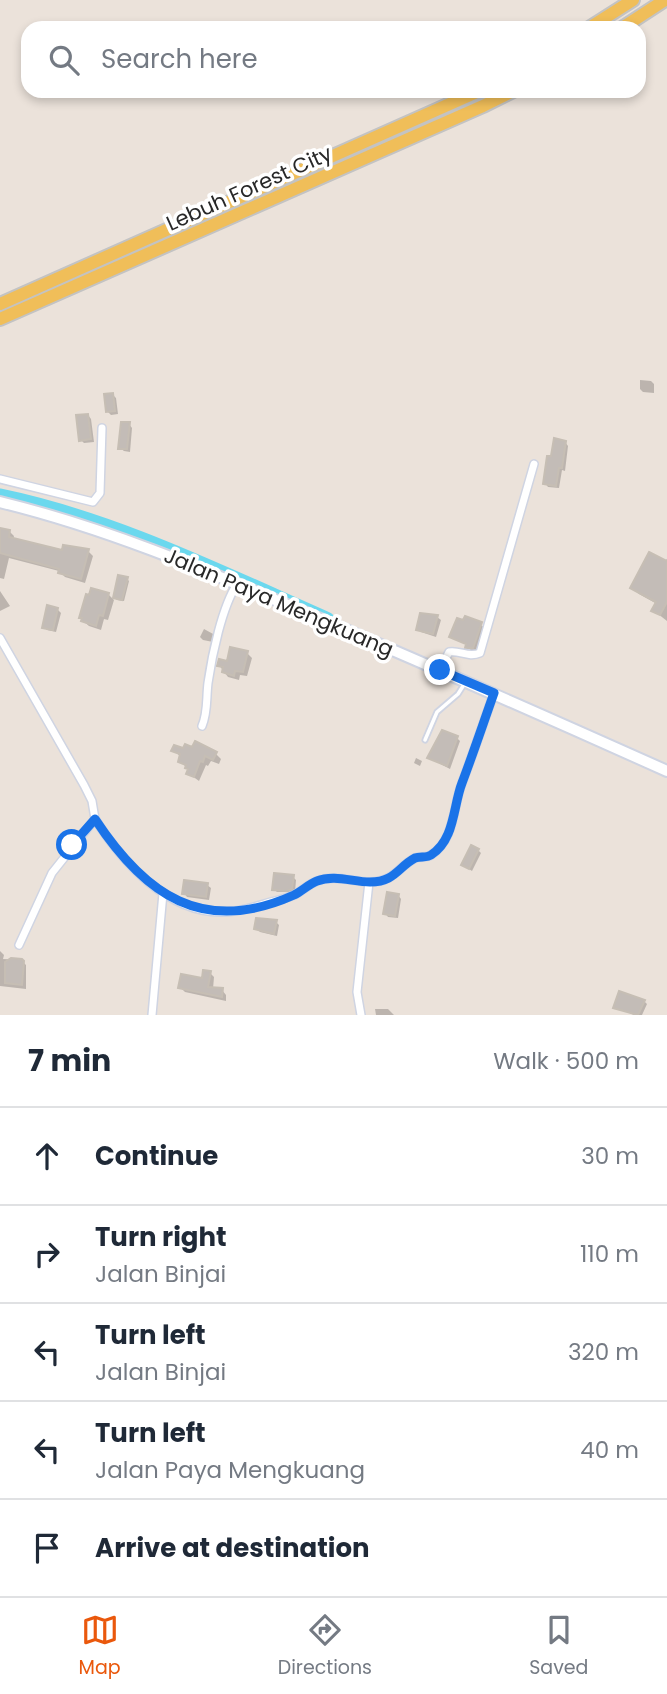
<!DOCTYPE html>
<meta charset="utf-8">
<style>
:root{--surface:#fff;--page:#f6f6f7;--text:#1f2937;--muted:#747a83;--line:#e0e1e3;--accent:#ea580c}
body{margin:0;font-family:Poppins,sans-serif;background:var(--page);color:var(--text)}
.stop{position:absolute;width:21px;height:21px;margin:-16px;border:5px solid #1a73e8;border-radius:50%;background:#fff}
.stop.end{background:#1a73e8;border-color:#fff;box-shadow:0 2px 7px #0008}
.list{margin:0;padding:0;list-style:none}
h2{display:flex;justify-content:space-between;align-items:center;height:91px;margin:0;padding:0 28px;font-size:30px}
h2 small{font-size:23px;font-weight:400;color:var(--muted)}
.list li{display:grid;grid-template-columns:46px 1fr auto;gap:21px;align-items:center;box-sizing:border-box;height:98px;padding:0 28px;border-top:2px solid var(--line)}
.list b{display:block;font-size:26px;white-space:nowrap}
.list p{margin:0;font-size:23px;white-space:nowrap;color:var(--muted)}
.list em{font-size:23px;font-style:normal;color:var(--muted)}
.icon{flex:none;width:38px;height:38px;fill:none;stroke:currentColor;stroke-width:2;stroke-linecap:round;stroke-linejoin:round}
.map{position:relative;flex:none;width:667px;height:1015px;overflow:hidden}
.search{position:absolute;background:var(--surface);box-shadow:0 4px 10px #0003;left:21px;right:21px;top:21px;height:77px;display:flex;align-items:center;gap:18px;box-sizing:border-box;padding:0 24px;border-radius:21px;color:var(--muted);font-size:26px}
.sheet{height:581px;background:var(--surface)}
nav{display:flex;justify-content:space-around;align-items:center;box-sizing:border-box;height:98px;border-top:2px solid var(--line);background:var(--surface);font-size:19px;color:var(--muted)}
nav a{display:grid;justify-items:center;gap:4px}
nav .on{color:var(--accent)}
.map>svg:first-child{display:block}
.shadow{fill:#0003}
.lines{fill:none;stroke-linecap:round;stroke-linejoin:round}
.canal{stroke:#6bd8ee;stroke-width:9}
.building{fill:#c3bcb7;stroke:#c6beb4;stroke-width:2}
.lane-casing{stroke:#cfd4e2;stroke-width:7}
.street-casing{stroke:#cfd4e2;stroke-width:10}
.secondary-casing{stroke:#cfd4e2;stroke-width:14}
.primary-casing{stroke:#c3c3c3;stroke-width:16}
.lane{stroke:#fff;stroke-width:3.5}
.street{stroke:#fff;stroke-width:7}
.secondary{stroke:#fff;stroke-width:10}
.primary{stroke:#f0be59;stroke-width:12}
.route{stroke:#1a73e8;stroke-width:9}
.labels{text-anchor:middle;dominant-baseline:central;stroke-width:7;stroke-linejoin:round;paint-order:stroke}
.street-label{font-size:21px;fill:#282828;stroke:#fff}
</style>
<div class="map">
<svg width="667" height="1015" viewBox="0 0 667 1015">
<rect width="100%" height="100%" fill="#ebe2da"/>
<!-- shadow -->
<path class="shadow" d="M640 380 651 381 654 384V393L643 392 640 389Z
M113 395 116 398 118 414 111 415 107 411Z
M88 415 91 419 94 442 84 443 81 440Z
M129 424 132 428 130 452 124 451 120 448Z
M565 442 568 446 565 471 562 470 559 488 548 487 545 483 552 458Z
M0 530 9 531 14 536 13 540 63 552 88 551 93 556 85 583 65 577 59 571 9 558 4 579 0 578Z
M667 559V621L653 610 657 604 639 594 632 588Z
M127 579 129 581 124 601 117 600 115 598Z
M0 591 10 606 0 611Z
M109 595 114 600 108 620 104 619 101 630 89 626 83 621Z
M57 609 61 613 56 632 47 630 44 627Z
M437 617 441 620 436 637 421 632 418 629Z
M466 618 484 627 476 651 470 650 468 645 451 637Z
M204 629 215 635 213 642 203 640 200 637Z
M247 653 252 658 247 676 240 675 239 680 228 677 219 665Z
M457 738 460 741 450 769 429 758Z
M173 750 215 753 221 759 219 764 211 761 208 766 206 765 199 781 188 773 189 769 180 762 181 757Z
M416 758 422 761 420 766 414 763Z
M478 850 481 853 472 871 463 865Z
M293 877 296 880 295 892H277L274 889Z
M207 885 211 888 209 900 187 897 184 893Z
M398 895 401 899 398 918 388 917 385 913Z
M276 922 279 925 277 936 260 932 256 928Z
M0 951 4 955 3 959 21 960 26 965V989L0 986Z
M210 973 214 977 213 989 222 990 226 995V1001L185 992 180 987 203 980Z
M644 1001 647 1004 642 1015H634L615 1007Z
M375 1009H388L394 1015H376Z"/>
<g class="lines">
<!-- canal -->
<path class="canal" d="M0 493C116 517 222 570 329 617"/>
</g>
<!-- building -->
<path class="building" d="M113 393 115 411 106 412 104 394Z
M88 414 91 439 79 441 76 415Z
M121 422H130L127 449H118Z
M554 438 566 441 562 468H559L556 486 543 484 547 456H551Z
M0 528 10 530 9 537 62 550 63 545 89 549 81 579 58 573 59 569 0 553Z
M649 552 667 561V602L660 615 651 611 656 602 630 588Z
M118 575 128 577 122 600 113 598Z
M91 588 109 593 103 616 99 615 96 626 81 621 82 618H79L86 594 89 595Z
M47 605 58 608 53 630 42 628Z
M420 613 438 615 433 634 416 630Z
M465 616 482 622 473 648H465L466 644 449 637 457 618 463 620Z
M230 647 248 651 243 672 235 671 234 676 222 672 223 667 217 666 219 659 227 661Z
M442 730 458 736 447 766 427 758Z
M195 741 217 752 213 760 205 756 203 762 200 761 194 777 186 774 188 769 185 768 186 765 178 762 180 754 171 751 174 745 183 748 185 744 192 747Z
M471 845 479 849 469 869 461 865Z
M274 873 294 875 292 889 287 891 272 890Z
M184 880 208 883 206 897 182 894Z
M387 892 399 894 395 916 383 914Z
M256 918 277 920 274 934 254 929Z
M11 958 22 959 24 961 22 985 5 983V962Z
M203 970 211 971 208 987 223 988 222 997 178 988 181 974 202 978Z
M619 991 645 1000 638 1015 613 1008Z"/>
<g class="lines">
<defs>
<path id="lane" d="M425 740 437 712 458 694 465 683"/>
<path id="street" d="M0 479 93 502 100 493 102 428
M0 638 84 785 92 801 95 819 52 873 19 945
M440 670 449 652C460 650 468 658 480 653L534 464
M202 726C208 712 206 699 208 683 212 655 222 607 237 584
M95 819C122 861 167 913 222 912 236 912 251 908 264 904 274 901 285 899 294 895 302 891 309 884 317 881 334 874 353 882 370 882 394 882 398 867 415 858 420 856 427 858 431 855 455 840 453 806 462 783 473 754 483 724 494 693
M152 1015 163 893
M361 1015 357 992 369 882"/>
<path id="secondary" d="M0 502C111 529 214 574 318 618 435 668 551 719 667 771"/>
<path id="primary" d="M589 28 633 0
M622 28 665 0
M0 304 479 91
M0 319 483 106 513 91"/>
</defs>
<!-- lane casing -->
<use href="#lane" class="lane-casing"/>
<!-- street casing -->
<use href="#street" class="street-casing"/>
<!-- secondary casing -->
<use href="#secondary" class="secondary-casing"/>
<!-- primary casing -->
<use href="#primary" class="primary-casing"/>
<!-- lane -->
<use href="#lane" class="lane"/>
<!-- street -->
<use href="#street" class="street"/>
<!-- secondary -->
<use href="#secondary" class="secondary"/>
<!-- primary -->
<use href="#primary" class="primary"/>
</g>
<g class="lines">
<!-- route -->
<path class="route" d="M72 845 95 819C145 895 203 936 294 895 302 891 309 884 317 881 334 874 353 882 370 882 395 882 398 867 415 858 420 856 427 858 431 855 455 840 453 806 462 783 473 754 483 724 494 693L440 670"/>
</g>
<g class="labels">
<!-- street labels -->
<g class="street-label">
<text transform="translate(249 188) rotate(-24)">Lebuh Forest City</text>
<text transform="translate(279 602) rotate(23)">Jalan Paya Mengkuang</text>
</g>
</g>
</svg>
<div class="stop" style="left:72px;top:845px"></div>
<div class="stop end" style="left:440px;top:670px"></div>
<div class="search"><svg class="icon" aria-label="search" viewBox="0 0 24 24"><circle cx="10" cy="10" r="6"/><path d="M15 15l6 6"/></svg>Search here</div>
</div>
<section class="sheet">
<h2>7 min<small>Walk · 500 m</small></h2>
<ul class="list">
<li><svg class="icon" aria-label="ahead" viewBox="0 0 24 24"><path d="M12 20V5M6 11l6-6 6 6"/></svg><div><b>Continue</b></div><em>30 m</em></li>
<li><svg class="icon" aria-label="right" viewBox="0 0 24 24"><path d="M7 20v-9h11M14 6l5 5-5 5"/></svg><div><b>Turn right</b><p>Jalan Binjai</p></div><em>110 m</em></li>
<li><svg class="icon" aria-label="left" viewBox="0 0 24 24"><path d="M17 20v-9H6M10 6l-5 5 5 5"/></svg><div><b>Turn left</b><p>Jalan Binjai</p></div><em>320 m</em></li>
<li><svg class="icon" aria-label="left" viewBox="0 0 24 24"><path d="M17 20v-9H6M10 6l-5 5 5 5"/></svg><div><b>Turn left</b><p>Jalan Paya Mengkuang</p></div><em>40 m</em></li>
<li><svg class="icon" aria-label="arrive" viewBox="0 0 24 24"><path d="M6 21V4h12l-3 4 3 4H6"/></svg><div><b>Arrive at destination</b></div></li>
</ul>
</section>
<nav>
<a class="on"><svg class="icon" aria-label="map" viewBox="0 0 24 24"><path d="M3 6l6-2 6 2 6-2v14l-6 2-6-2-6 2zM9 4v14M15 6v14"/></svg>Map</a>
<a><svg class="icon" aria-label="directions" viewBox="0 0 24 24"><path d="M12 3l9 9-9 9-9-9zM9 14v-3h6M13 9l2 2-2 2"/></svg>Directions</a>
<a><svg class="icon" aria-label="saved" viewBox="0 0 24 24"><path d="M7 4h10v16l-5-4-5 4z"/></svg>Saved</a>
</nav>
